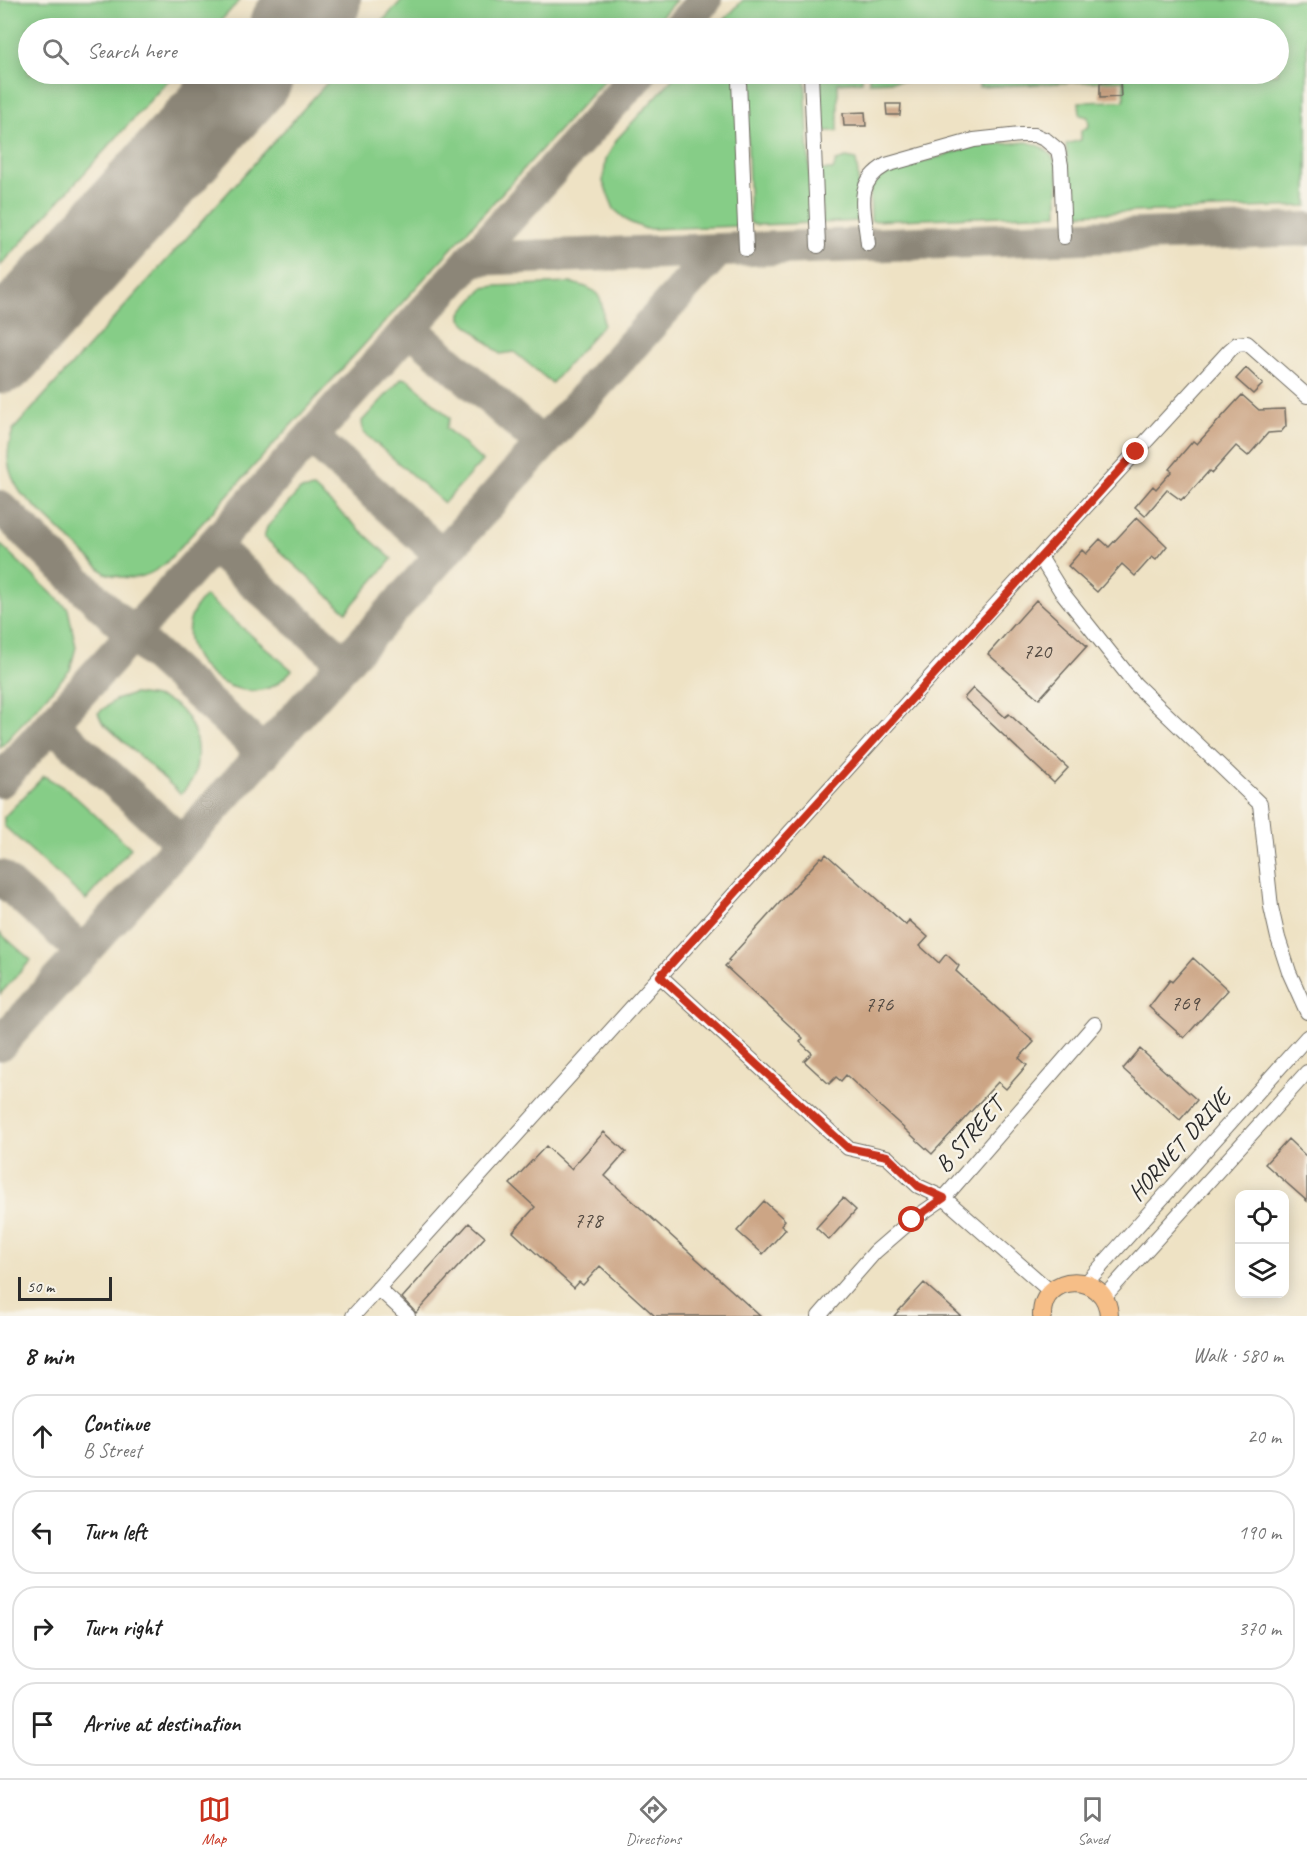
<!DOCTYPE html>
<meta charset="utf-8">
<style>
:root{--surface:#fff;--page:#f6f6f6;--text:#222;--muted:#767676;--line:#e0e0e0;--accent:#c8321e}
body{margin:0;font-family:Caveat,sans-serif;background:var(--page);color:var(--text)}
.controls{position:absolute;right:18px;bottom:18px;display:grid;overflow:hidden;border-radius:12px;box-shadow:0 3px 15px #0003}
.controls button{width:54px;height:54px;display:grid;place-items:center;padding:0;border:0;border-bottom:2px solid var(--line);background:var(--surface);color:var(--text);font:30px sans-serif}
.scale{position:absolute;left:18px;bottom:15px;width:94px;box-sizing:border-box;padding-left:6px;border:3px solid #2b2b2b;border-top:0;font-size:16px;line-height:21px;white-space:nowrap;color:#2b2b2b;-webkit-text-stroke:4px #f7f3e8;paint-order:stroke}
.stop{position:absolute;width:18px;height:18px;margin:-14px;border:4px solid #c8321e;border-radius:50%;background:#fff}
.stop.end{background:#c8321e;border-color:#fff;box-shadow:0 2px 6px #0008}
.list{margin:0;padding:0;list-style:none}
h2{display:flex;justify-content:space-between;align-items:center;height:78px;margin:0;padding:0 24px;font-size:26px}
h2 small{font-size:20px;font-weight:400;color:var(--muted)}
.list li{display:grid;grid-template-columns:39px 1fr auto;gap:18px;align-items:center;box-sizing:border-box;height:84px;margin:0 12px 12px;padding:0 12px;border:2px solid var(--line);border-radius:24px}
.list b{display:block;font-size:22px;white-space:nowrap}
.list p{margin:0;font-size:20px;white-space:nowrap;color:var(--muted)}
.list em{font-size:20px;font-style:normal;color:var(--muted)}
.icon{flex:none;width:33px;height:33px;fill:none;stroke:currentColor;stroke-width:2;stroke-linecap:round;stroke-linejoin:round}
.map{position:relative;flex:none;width:1307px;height:1316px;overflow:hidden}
.search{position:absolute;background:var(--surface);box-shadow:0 3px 15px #0003;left:18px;right:18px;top:18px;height:66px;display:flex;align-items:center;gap:15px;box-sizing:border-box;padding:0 21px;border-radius:33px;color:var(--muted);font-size:22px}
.sheet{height:462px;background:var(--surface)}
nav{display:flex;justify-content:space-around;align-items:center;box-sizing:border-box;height:84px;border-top:2px solid var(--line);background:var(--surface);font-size:16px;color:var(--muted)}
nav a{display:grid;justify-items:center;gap:3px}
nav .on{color:var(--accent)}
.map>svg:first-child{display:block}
.green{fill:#86cd87;stroke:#587c59;stroke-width:1.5}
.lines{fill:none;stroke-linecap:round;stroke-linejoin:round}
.taxiway{stroke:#8c8678;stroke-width:34}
.runway{stroke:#8c8678;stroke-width:86}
.building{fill:#cca585}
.minor-casing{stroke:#6f6b61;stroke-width:16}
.major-casing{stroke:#6f6b61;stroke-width:20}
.minor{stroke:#fff;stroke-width:14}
.major{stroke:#f6be87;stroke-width:18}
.route{stroke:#c8321e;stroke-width:8}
.labels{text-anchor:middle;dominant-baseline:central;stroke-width:5;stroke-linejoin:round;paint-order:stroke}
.number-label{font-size:21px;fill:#534a42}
.street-label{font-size:24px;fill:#2b2b2b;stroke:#f7f3e8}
</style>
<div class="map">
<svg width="1307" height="1316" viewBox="0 0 1307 1316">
<rect width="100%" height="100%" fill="#f7f3e8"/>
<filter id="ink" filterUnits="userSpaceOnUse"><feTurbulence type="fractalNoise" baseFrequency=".0167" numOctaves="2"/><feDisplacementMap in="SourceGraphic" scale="12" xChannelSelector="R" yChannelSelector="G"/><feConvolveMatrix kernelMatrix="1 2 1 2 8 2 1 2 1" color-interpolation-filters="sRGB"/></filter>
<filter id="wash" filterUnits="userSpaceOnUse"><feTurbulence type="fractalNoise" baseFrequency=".008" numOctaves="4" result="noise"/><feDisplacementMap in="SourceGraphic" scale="24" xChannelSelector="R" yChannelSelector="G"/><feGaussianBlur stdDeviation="1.35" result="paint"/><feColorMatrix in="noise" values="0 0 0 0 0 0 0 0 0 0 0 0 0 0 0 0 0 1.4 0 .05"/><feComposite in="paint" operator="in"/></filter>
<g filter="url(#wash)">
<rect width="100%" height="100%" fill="#eee2c4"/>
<!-- green -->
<path class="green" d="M0 0H240L214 28H28V74H174L0 266Z
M402 0H676L651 28H376Z
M743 0H1307V206L1071 214 1066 144 1081 140V131L1089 126 1088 117 1080 115 1079 102 1124 101V80L979 87V78L869 82V74H1278V28H717Z
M335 74H610L165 564C144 580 130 581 105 573L21 493C6 471 5 455 13 430Z
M677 74H738L740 226 646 229 629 222 614 209 603 182 606 159 617 139Z
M749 74H805L812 223 757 225 750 223 746 80Z
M816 74H862V81L838 83V131H820L818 78Z
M1027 142C1067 151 1057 181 1058 214L871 221 870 189 878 179 892 171 975 146Z
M846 158 856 160 858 175V221L822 223 821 170H833L836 161Z
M570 283C600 288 604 297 603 325L552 383 514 352 500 354 461 319V313L484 288 496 286Z
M402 378 409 380 450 418 446 428 482 461 444 503 363 432 362 421Z
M314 488 392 559 346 612 264 537 267 527 300 490Z
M0 544 68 609 76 647 70 670 0 748Z
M205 596 292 670C286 676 279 684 271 687 229 705 170 654 194 611 196 605 201 600 205 596Z
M134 694C146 696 159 696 170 702 196 717 202 749 194 776 192 782 185 789 181 794L102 722 98 713 115 700Z
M44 776 68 790 131 848 86 900 4 826V817Z
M0 933 31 960 0 994Z"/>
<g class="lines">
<!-- taxiway -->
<path class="taxiway" d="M679 28 705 0
M471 259 1307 229
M410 328 542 444
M311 437 442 555
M0 507 133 635 264 753
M213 546 345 663
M52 724 182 843
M0 781 639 74
M0 877 83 952
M0 1044 718 250"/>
<!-- runway -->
<path class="runway" d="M292 28 318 0
M0 351 251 74"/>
</g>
<g id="blocks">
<!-- building -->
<path class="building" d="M1120 82 1121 97 1100 98V83Z
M886 104H901L900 115H887Z
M865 112 866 126H844L843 113Z
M1246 368 1263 384 1253 394 1236 379Z
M1242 395 1259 410 1285 409 1286 426 1281 432 1268 433 1248 456 1236 446 1212 473 1209 471 1185 498 1184 497 1181 500 1167 490 1145 516 1135 507 1153 486 1156 489 1172 471 1169 469 1193 441 1197 444Z
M1137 517 1167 546 1156 560 1152 557 1135 576 1122 564 1097 592 1068 566 1082 550 1086 554 1100 539 1109 547Z
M1036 600 1087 646 1039 699 988 654Z
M973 688 1005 717 1009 714 1068 768 1054 783 964 698Z
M826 854 906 925 909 920 928 937 920 946 939 963 946 954 959 966 956 971 1034 1042 1019 1058 1027 1065 1006 1089 998 1082 932 1154 846 1075 841 1081 836 1077 829 1084 804 1061 812 1053 800 1042 803 1038 725 966 730 961 728 960 821 857 823 858Z
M1193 958 1228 990 1184 1038 1149 1007 1170 980 1172 982Z
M1140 1049 1197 1100 1180 1120 1123 1069Z
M604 1132 626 1152 605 1176 760 1316H655L600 1266 583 1285 579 1282 574 1288 513 1232 535 1207 510 1184 546 1146 571 1169Z
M1288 1139 1307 1157V1201L1265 1164Z
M843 1198 856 1210 829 1240 816 1228Z
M764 1201 785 1220 781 1225 786 1229 763 1254 737 1231Z
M469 1223 485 1237 416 1313 402 1298Z
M924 1283 961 1316H894Z"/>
</g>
</g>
<g filter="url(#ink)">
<use href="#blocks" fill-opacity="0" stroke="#6f6b61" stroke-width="1.5"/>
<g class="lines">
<defs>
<path id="minor" d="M742 74 739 81 746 249
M811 74 818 246
M868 244C865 211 852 184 886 165L974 140 1020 135H1035L1046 140 1058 150 1061 165 1064 237
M1040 557 1061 591 1135 684 1260 804 1271 907 1278 938 1289 972 1307 1012
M660 976 848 1148 887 1157 918 1186 944 1198 1051 1292
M1086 1283 1307 1037
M378 1288 408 1316
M1104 1297 1307 1072
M353 1316 989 612 1230 350 1237 344 1247 343 1307 396
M819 1316 875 1252 912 1220 944 1198 1095 1024"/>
<path id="major" d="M1042 1316C1041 1272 1107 1270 1109 1316"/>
</defs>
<!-- minor casing -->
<use href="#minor" class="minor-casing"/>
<!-- major casing -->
<use href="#major" class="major-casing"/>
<!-- minor -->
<use href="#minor" class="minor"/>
<!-- major -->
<use href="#major" class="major"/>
</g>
</g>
<g class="lines" filter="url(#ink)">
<!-- route -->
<path class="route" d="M912 1220 944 1198 918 1186 887 1156 848 1148 660 976 1136 452"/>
</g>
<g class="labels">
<!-- number labels -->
<g class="number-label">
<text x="1037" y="651">720</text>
<text x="1185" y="1003">769</text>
<text x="879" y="1004">776</text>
<text x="588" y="1220">778</text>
</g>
<!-- street labels -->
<g class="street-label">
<text transform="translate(969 1135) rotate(-49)">B STREET</text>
<text transform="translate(1179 1145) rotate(-48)">HORNET DRIVE</text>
</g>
</g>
</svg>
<div class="controls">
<button><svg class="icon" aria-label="locate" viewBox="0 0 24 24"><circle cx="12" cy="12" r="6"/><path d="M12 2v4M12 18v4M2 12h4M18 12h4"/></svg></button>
<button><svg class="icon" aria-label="layers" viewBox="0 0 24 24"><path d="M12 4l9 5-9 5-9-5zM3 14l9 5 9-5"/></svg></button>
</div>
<div class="scale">50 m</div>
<div class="stop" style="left:912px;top:1220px"></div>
<div class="stop end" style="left:1136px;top:452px"></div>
<div class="search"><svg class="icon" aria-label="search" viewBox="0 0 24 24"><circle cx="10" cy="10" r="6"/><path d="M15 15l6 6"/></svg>Search here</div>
</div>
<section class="sheet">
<h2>8 min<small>Walk · 580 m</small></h2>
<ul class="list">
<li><svg class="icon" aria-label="ahead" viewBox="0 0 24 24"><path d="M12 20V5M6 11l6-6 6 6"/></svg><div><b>Continue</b><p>B Street</p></div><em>20 m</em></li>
<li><svg class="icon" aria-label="left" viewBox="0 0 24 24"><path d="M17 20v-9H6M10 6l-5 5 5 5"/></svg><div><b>Turn left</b></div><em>190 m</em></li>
<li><svg class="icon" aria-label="right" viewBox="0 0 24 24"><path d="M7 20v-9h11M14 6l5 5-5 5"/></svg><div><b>Turn right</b></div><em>370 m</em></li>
<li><svg class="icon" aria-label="arrive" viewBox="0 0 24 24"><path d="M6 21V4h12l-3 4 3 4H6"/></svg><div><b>Arrive at destination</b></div></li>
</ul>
</section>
<nav>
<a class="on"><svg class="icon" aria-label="map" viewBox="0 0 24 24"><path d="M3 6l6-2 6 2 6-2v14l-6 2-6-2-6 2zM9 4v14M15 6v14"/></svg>Map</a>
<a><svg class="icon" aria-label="directions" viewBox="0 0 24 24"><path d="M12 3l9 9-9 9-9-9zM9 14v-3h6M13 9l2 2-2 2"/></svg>Directions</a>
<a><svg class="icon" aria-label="saved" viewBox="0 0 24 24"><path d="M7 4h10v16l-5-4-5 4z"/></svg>Saved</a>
</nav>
